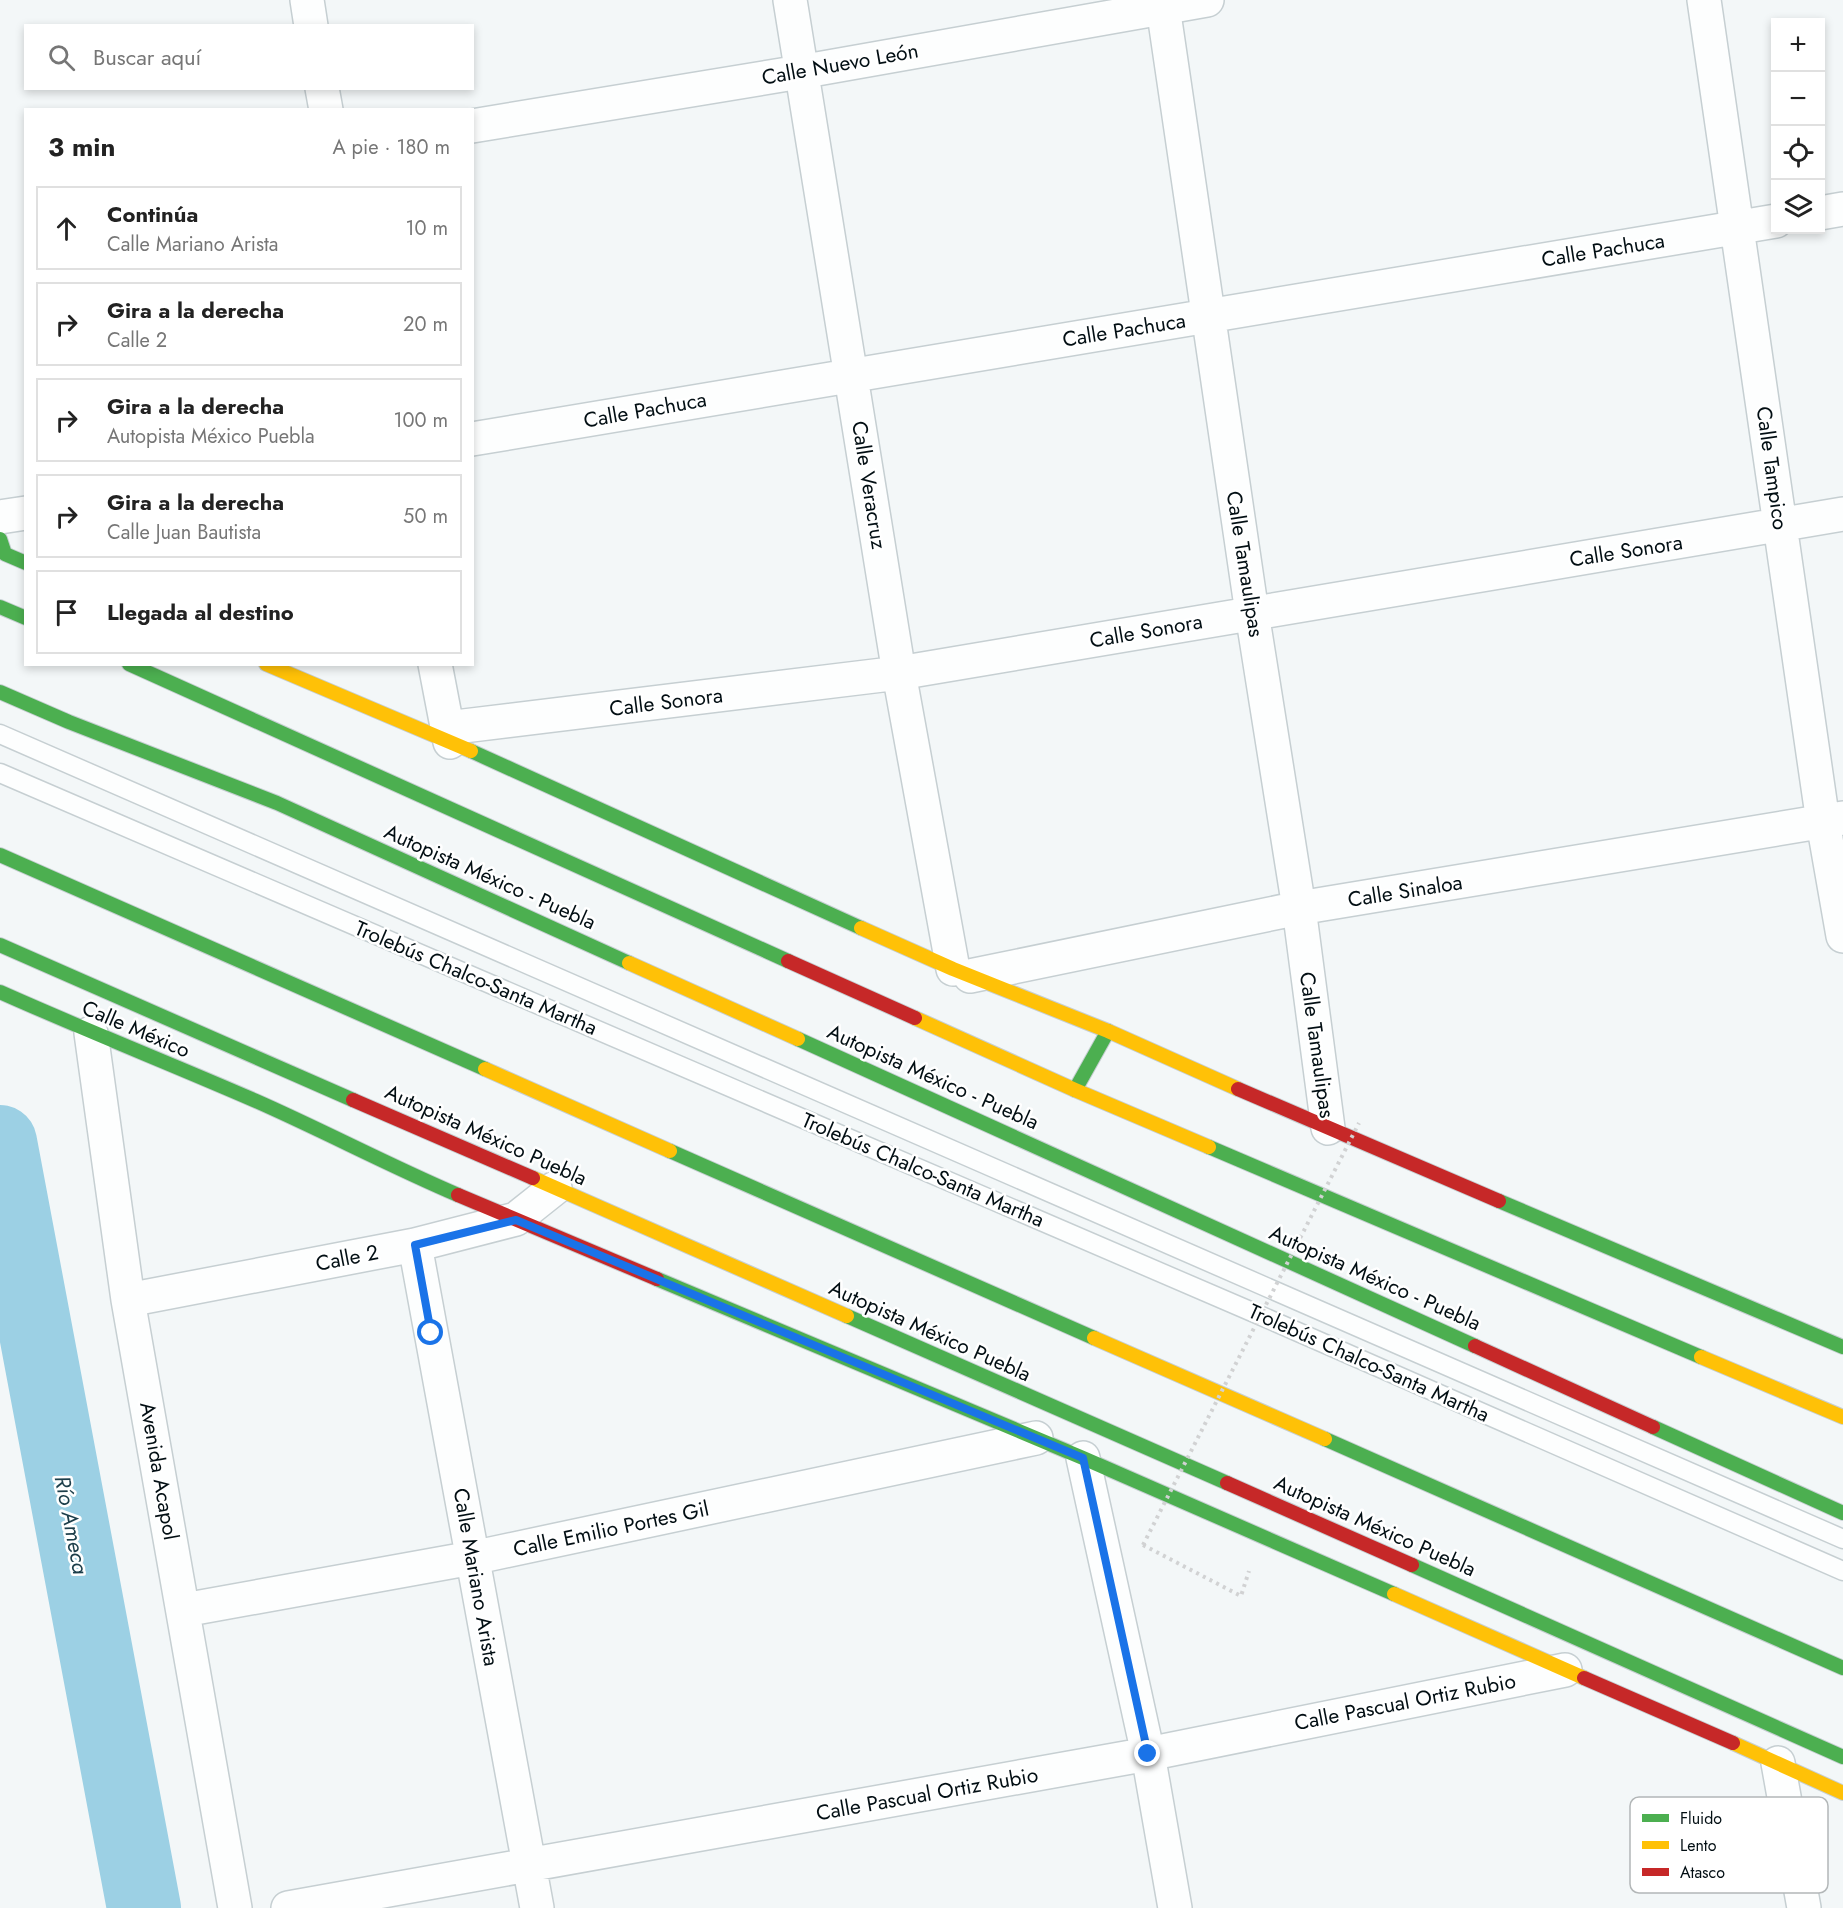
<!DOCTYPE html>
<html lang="es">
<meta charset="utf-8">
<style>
:root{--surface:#fff;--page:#f2f2f2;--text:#222;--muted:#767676;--line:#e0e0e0}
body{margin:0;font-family:Jost,sans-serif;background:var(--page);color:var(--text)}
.controls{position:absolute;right:18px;top:18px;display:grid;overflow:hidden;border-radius:0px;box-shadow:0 3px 9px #0003}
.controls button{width:54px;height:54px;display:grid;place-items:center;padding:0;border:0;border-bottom:2px solid var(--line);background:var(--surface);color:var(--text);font:30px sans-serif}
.stop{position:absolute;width:18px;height:18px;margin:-14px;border:4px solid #1a73e8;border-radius:50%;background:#fff}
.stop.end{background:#1a73e8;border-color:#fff;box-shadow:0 2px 6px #0008}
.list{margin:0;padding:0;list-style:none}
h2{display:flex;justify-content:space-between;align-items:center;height:78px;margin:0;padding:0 24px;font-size:26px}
h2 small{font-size:20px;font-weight:400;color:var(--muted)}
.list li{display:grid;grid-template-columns:39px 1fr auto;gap:18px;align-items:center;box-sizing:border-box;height:84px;margin:0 12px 12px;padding:0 12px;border:2px solid var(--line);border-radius:0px}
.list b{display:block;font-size:22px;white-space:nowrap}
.list p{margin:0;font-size:20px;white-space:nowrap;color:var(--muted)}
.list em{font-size:20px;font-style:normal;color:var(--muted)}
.icon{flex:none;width:33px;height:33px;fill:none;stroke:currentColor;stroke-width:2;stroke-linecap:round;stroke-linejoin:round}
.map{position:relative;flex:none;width:1843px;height:1908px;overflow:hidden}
.search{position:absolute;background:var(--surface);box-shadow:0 3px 9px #0003;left:24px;top:24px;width:450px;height:66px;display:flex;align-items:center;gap:15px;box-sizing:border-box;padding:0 21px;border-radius:0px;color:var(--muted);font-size:22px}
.panel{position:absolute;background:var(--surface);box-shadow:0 3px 9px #0003;left:24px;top:108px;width:450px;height:558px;border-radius:0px}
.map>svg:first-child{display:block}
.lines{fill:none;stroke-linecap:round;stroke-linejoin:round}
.river{stroke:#9cd0e4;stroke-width:74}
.lane-casing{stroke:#c6cfd2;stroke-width:21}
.street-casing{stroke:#c6cfd2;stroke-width:36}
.fast-casing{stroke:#c6cfd2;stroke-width:16}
.slow-casing{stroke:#c6cfd2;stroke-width:16}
.jam-casing{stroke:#c6cfd2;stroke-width:16}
.path{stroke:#d1d2d3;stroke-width:4;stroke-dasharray:3 4.5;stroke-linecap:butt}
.lane{stroke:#fdfefe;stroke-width:18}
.street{stroke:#fdfefe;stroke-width:33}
.fast{stroke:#4caf50;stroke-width:14}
.slow{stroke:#ffc107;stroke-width:14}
.jam{stroke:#c62828;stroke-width:14}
.path-bridge{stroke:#d1d2d3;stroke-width:4;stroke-dasharray:3 4.5;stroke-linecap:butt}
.route{stroke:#1a73e8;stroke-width:8}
.labels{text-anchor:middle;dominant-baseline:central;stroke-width:5;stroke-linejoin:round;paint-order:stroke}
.street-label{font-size:21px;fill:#020e13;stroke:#fff}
.water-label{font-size:22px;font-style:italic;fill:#1c3e4a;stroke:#fff}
.key{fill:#fff;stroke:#b3b7b8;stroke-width:1.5}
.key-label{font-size:16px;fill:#020e13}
</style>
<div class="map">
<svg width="1843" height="1908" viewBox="0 0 1843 1908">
<rect width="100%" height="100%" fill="#f3f7f8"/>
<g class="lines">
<!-- river -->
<path class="river" d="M0 1142 144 1908"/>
<defs>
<path id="lane" d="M0 734 1843 1539
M0 773 1250 1311 1843 1571"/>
<path id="street" d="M307 0 311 26
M790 0 899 673 953 969
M1162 0 1252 613 1299 908 1328 1128
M1704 0 1823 822 1843 936
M322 88 326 110
M472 126 800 72 1207 0
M1820 213 1843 209
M472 439 1776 221
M0 517 26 513
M435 664 450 742
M447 728 899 673 1843 514
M970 976 1299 908 1843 818
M91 1033 128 1300 235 1908
M415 1245 537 1908
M128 1300 415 1245 516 1219 555 1188
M1083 1458 1148 1754 1175 1908
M184 1610 472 1558 1036 1438
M1778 1763 1804 1908
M288 1908 1148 1754 1565 1670"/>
<path id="fast" d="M0 539 5 554 26 563
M0 607 26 618
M129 664 788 961
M0 692 69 722 277 803 629 963
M471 751 861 928
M0 855 485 1069
M0 945 353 1100
M0 992C85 1030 171 1064 256 1101 324 1131 390 1166 458 1195
M798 1039 1475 1346
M1075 1090 1108 1031
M1209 1147 1701 1357
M670 1151 1094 1338
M1499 1201 1843 1347
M657 1279 1083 1458 1394 1594
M847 1316 1227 1483
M1653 1427 1843 1513
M1325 1439 1843 1668
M1412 1565 1843 1757"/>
<path id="slow" d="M266 664 471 751
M861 928 953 969 1108 1031 1238 1089
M629 963 798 1039
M915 1018 1075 1090 1209 1147
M485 1069 670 1151
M533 1178 847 1316
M1094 1338 1325 1439
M1701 1357 1843 1417
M1394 1594 1584 1678
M1733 1743 1843 1793"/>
<path id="jam" d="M788 961 915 1018
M1238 1089 1499 1201
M353 1100 533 1178
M458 1195 657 1279
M1475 1346 1653 1427
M1227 1483 1412 1565
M1584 1678 1733 1743"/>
</defs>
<!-- lane casing -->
<use href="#lane" class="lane-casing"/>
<!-- street casing -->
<use href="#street" class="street-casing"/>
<!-- fast casing -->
<use href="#fast" class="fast-casing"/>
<!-- slow casing -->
<use href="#slow" class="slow-casing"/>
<!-- jam casing -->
<use href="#jam" class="jam-casing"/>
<!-- path -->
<path class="path" d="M1143 1545 1241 1596 1249 1571"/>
<!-- lane -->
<use href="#lane" class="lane"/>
<!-- street -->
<use href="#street" class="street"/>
<!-- fast -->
<use href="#fast" class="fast"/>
<!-- slow -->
<use href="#slow" class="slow"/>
<!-- jam -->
<use href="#jam" class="jam"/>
<!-- path-bridge -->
<path class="path-bridge" d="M1143 1545 1359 1123"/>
</g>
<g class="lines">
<!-- route -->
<path class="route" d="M431 1333 415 1245 516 1220 1083 1458 1148 1754"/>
</g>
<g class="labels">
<!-- street labels -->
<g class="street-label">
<text transform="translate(840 64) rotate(-10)">Calle Nuevo León</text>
<text transform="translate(1603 250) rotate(-9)">Calle Pachuca</text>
<text transform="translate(1124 330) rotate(-9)">Calle Pachuca</text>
<text transform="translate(645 410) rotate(-10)">Calle Pachuca</text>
<text transform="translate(1772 468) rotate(82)">Calle Tampico</text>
<text transform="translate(869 485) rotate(81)">Calle Veracruz</text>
<text transform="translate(1626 551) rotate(-9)">Calle Sonora</text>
<text transform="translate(1245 564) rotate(81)">Calle Tamaulipas</text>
<text transform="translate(1146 631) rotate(-10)">Calle Sonora</text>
<text transform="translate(666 702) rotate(-7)">Calle Sonora</text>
<text transform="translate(490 877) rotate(24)">Autopista México - Puebla</text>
<text transform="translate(1405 891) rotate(-9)">Calle Sinaloa</text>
<text transform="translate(476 978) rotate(23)">Trolebús Chalco-Santa Martha</text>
<text transform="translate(136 1029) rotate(23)">Calle México</text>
<text transform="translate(1317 1045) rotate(82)">Calle Tamaulipas</text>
<text transform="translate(933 1077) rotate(24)">Autopista México - Puebla</text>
<text transform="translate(486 1135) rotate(24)">Autopista México Puebla</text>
<text transform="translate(923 1170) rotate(23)">Trolebús Chalco-Santa Martha</text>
<text transform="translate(347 1258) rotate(-11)">Calle 2</text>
<text transform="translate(1375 1278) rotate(24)">Autopista México - Puebla</text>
<text transform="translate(930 1331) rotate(24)">Autopista México Puebla</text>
<text transform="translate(1369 1363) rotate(24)">Trolebús Chalco-Santa Martha</text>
<text transform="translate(159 1471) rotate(80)">Avenida Acapol</text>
<text transform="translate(1375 1526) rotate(24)">Autopista México Puebla</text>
<text transform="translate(611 1529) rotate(-12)">Calle Emilio Portes Gil</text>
<text transform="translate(476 1577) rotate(80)">Calle Mariano Arista</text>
<text transform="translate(1405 1702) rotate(-11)">Calle Pascual Ortiz Rubio</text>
<text transform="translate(927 1794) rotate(-10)">Calle Pascual Ortiz Rubio</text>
</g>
<!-- water labels -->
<g class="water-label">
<text transform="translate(72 1525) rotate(79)">Río Ameca</text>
</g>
</g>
<!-- legend -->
<rect x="1630" y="1797" width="198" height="96" rx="9" class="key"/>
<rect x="1642" y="1814" width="27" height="8" fill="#4caf50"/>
<rect x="1642" y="1841" width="27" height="8" fill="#ffc107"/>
<rect x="1642" y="1868" width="27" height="8" fill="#c62828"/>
<g class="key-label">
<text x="1680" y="1824">Fluido</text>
<text x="1680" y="1851">Lento</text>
<text x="1680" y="1878">Atasco</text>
</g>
</svg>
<div class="controls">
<button>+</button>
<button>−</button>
<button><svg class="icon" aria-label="locate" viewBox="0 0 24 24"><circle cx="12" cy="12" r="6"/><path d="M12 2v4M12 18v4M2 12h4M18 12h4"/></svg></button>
<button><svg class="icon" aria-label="layers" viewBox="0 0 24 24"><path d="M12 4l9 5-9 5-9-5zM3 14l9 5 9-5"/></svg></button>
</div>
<div class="stop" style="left:431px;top:1333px"></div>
<div class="stop end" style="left:1148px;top:1754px"></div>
<div class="search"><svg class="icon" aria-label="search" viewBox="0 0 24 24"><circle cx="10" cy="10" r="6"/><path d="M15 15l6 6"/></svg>Buscar aquí</div>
<section class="panel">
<h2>3 min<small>A pie · 180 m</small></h2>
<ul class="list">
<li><svg class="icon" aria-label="ahead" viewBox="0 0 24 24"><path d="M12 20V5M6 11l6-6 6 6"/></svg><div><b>Continúa</b><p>Calle Mariano Arista</p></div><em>10 m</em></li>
<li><svg class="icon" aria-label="right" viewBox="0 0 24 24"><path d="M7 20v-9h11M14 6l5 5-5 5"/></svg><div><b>Gira a la derecha</b><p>Calle 2</p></div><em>20 m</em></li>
<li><svg class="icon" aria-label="right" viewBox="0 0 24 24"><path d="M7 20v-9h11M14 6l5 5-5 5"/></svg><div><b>Gira a la derecha</b><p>Autopista México Puebla</p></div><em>100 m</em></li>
<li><svg class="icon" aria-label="right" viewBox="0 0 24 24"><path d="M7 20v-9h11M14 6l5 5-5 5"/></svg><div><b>Gira a la derecha</b><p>Calle Juan Bautista</p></div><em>50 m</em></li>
<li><svg class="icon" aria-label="arrive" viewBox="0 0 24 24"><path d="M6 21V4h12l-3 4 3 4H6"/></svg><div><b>Llegada al destino</b></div></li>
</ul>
</section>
</div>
